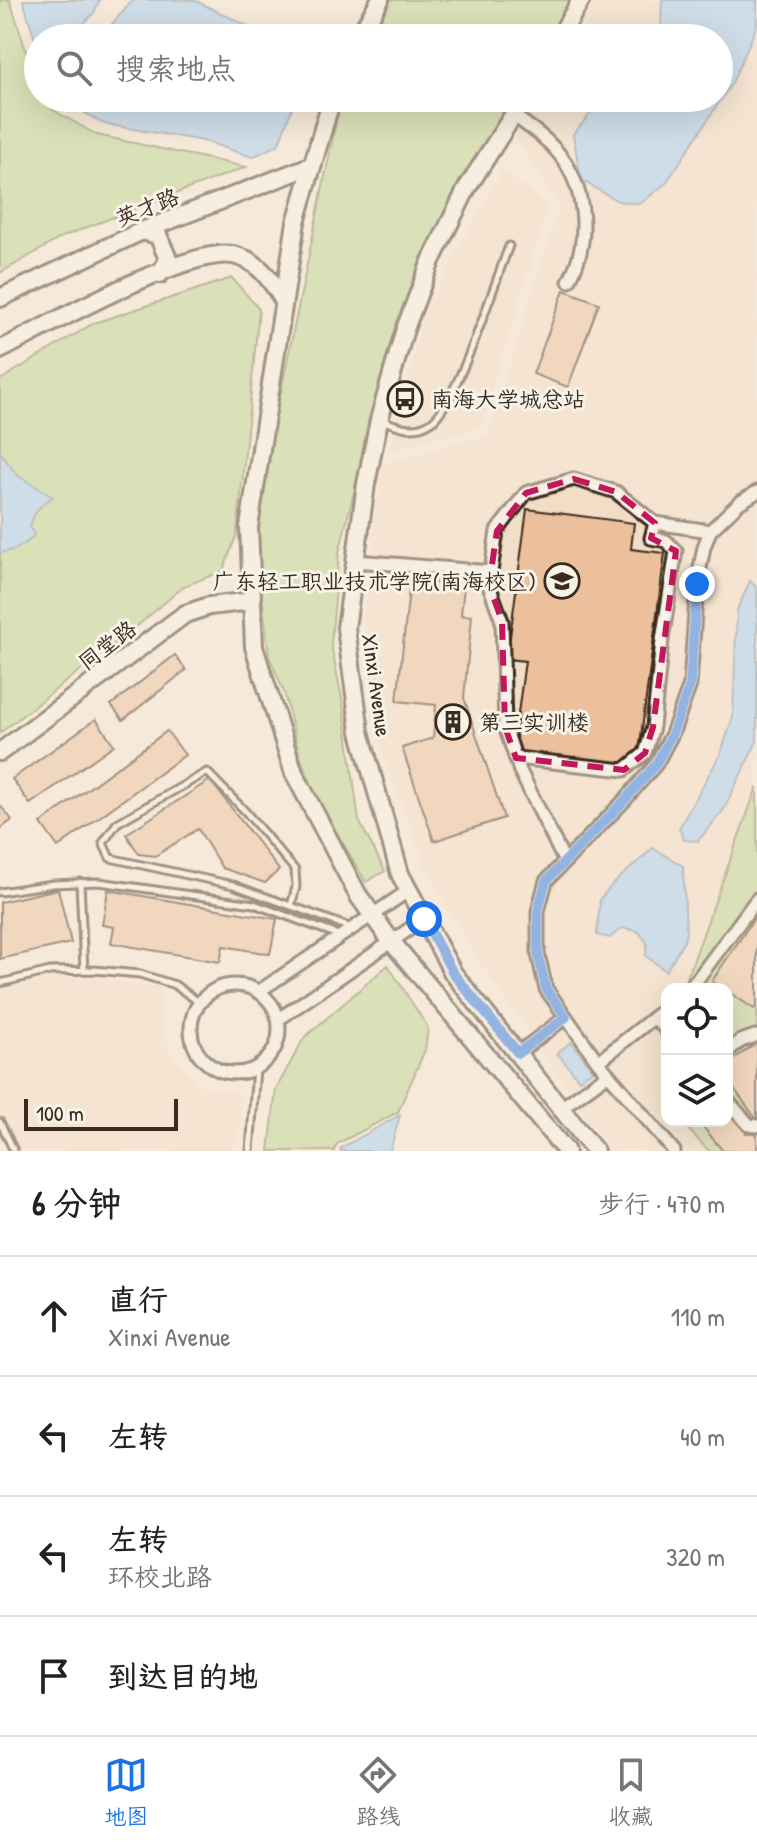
<!DOCTYPE html>
<html lang="zh">
<meta charset="utf-8">
<style>
:root{--surface:#fff;--page:#f6f6f6;--text:#222;--muted:#767676;--line:#e0e0e0;--accent:#1a73e8}
body{margin:0;font-family:"Patrick Hand","LXGW WenKai TC",sans-serif;background:var(--page);color:var(--text)}
.controls{position:absolute;right:24px;bottom:24px;display:grid;overflow:hidden;border-radius:16px;box-shadow:0 8px 32px #0002}
.controls button{width:72px;height:72px;display:grid;place-items:center;padding:0;border:0;border-bottom:2px solid var(--line);background:var(--surface);color:var(--text);font:40px sans-serif}
.scale{position:absolute;left:24px;bottom:20px;width:154px;box-sizing:border-box;padding-left:8px;border:4px solid #3b2a1e;border-top:0;font-size:22px;line-height:28px;white-space:nowrap;color:#3b2a1e;-webkit-text-stroke:6px #f7f3e8;paint-order:stroke}
.stop{position:absolute;width:24px;height:24px;margin:-18px;border:6px solid #1a73e8;border-radius:50%;background:#fff}
.stop.end{background:#1a73e8;border-color:#fff;box-shadow:0 2px 8px #0008}
.list{margin:0;padding:0;list-style:none}
h2{display:flex;justify-content:space-between;align-items:center;height:104px;margin:0;padding:0 32px;font-size:34px}
h2 small{font-size:26px;font-weight:400;color:var(--muted)}
.list li{display:grid;grid-template-columns:52px 1fr auto;gap:24px;align-items:center;box-sizing:border-box;height:120px;padding:0 32px;border-top:2px solid var(--line)}
.list b{display:block;font-size:30px;white-space:nowrap}
.list p{margin:0;font-size:26px;white-space:nowrap;color:var(--muted)}
.list em{font-size:26px;font-style:normal;color:var(--muted)}
.icon{flex:none;width:44px;height:44px;fill:none;stroke:currentColor;stroke-width:2;stroke-linecap:round;stroke-linejoin:round}
.map{position:relative;flex:none;width:757px;height:1151px;overflow:hidden}
.search{position:absolute;background:var(--surface);box-shadow:0 8px 32px #0002;left:24px;right:24px;top:24px;height:88px;display:flex;align-items:center;gap:20px;box-sizing:border-box;padding:0 28px;border-radius:44px;color:var(--muted);font-size:30px}
.sheet{height:584px;background:var(--surface)}
nav{display:flex;justify-content:space-around;align-items:center;box-sizing:border-box;height:112px;border-top:2px solid var(--line);background:var(--surface);font-size:22px;color:var(--muted)}
nav a{display:grid;justify-items:center;gap:4px}
nav .on{color:var(--accent)}
.map>svg:first-child{display:block}
.built{fill:#f2ddc7;fill-rule:evenodd}
.green{fill:#b8d68f;stroke:#7a8056;stroke-width:2}
.water{fill:#a1cefb;stroke:#788ca3;stroke-width:2}
.building{fill:#ecc09c;stroke:#3b2a1e;stroke-width:2}
.lines{fill:none;stroke-linecap:round;stroke-linejoin:round}
.lane-casing{stroke:#3b2a1e;stroke-width:11}
.street-casing{stroke:#3b2a1e;stroke-width:17}
.secondary-casing{stroke:#3b2a1e;stroke-width:22}
.lane{stroke:#f7f3e8;stroke-width:5}
.street{stroke:#f7f3e8;stroke-width:11}
.secondary{stroke:#f7f3e8;stroke-width:16}
.route{stroke:#1a73e8;stroke-width:10}
.marked{fill:none;stroke:#c2185b;stroke-width:6;stroke-dasharray:16 10;stroke-linejoin:round}
.labels{text-anchor:middle;dominant-baseline:central;stroke-width:6;stroke-linejoin:round;paint-order:stroke}
.street-label{font-size:22px;fill:#3b2a1e;stroke:#f7f3e8}
.poi-label{font-size:22px;fill:#3b2a1e;stroke:#f7f3e8;text-anchor:start}
</style>
<div class="map">
<svg width="757" height="1151" viewBox="0 0 757 1151">
<rect width="100%" height="100%" fill="#f5e9d9"/>
<filter id="ink" filterUnits="userSpaceOnUse"><feTurbulence type="fractalNoise" baseFrequency=".0125" numOctaves="2"/><feDisplacementMap in="SourceGraphic" scale="16" xChannelSelector="R" yChannelSelector="G"/><feConvolveMatrix kernelMatrix="1 2 1 2 8 2 1 2 1" color-interpolation-filters="sRGB"/></filter>
<g filter="url(#ink)">
<!-- built -->
<path class="built" d="M596 0H757V1151H611L483 967 426 868 385 761 373 712 363 616 383 463 488 435 560 206 516 137 539 98H719V38H574ZM667 989H727V1121H667Z
M502 171 549 206 480 427 391 449 424 311Z
M55 977 109 980 159 987 169 1052 202 1087 241 1093V1125L230 1151H17L0 1114V986Z"/>
<!-- green -->
<path class="green" d="M0 0H10L38 89V98H44L53 110 97 135 246 167 64 236 0 273Z
M390 0H573L550 38H367Z
M341 98H514L439 226 391 340 339 553 331 644 344 709 359 821 385 871 366 882 320 805 300 757 284 692 269 656 256 546 269 450Z
M232 278 259 309 237 534 223 571 184 586 136 627 0 733V380L94 323Z
M757 787V1151H709L680 1121H727V989H683Z
M388 965 428 1028 425 1050 398 1112 337 1144 334 1151H269L276 1089 304 1038Z"/>
<!-- water -->
<path class="water" d="M23 0H100L94 13 69 38H38V50Z
M137 0H194L256 30 262 38H100L132 1Z
M662 0H757V25L732 83 666 183 640 204 618 201 581 180 573 134 604 98H719V38H652L661 26Z
M67 98H296L278 145 252 157 204 141 104 124 80 110Z
M0 452 17 475 53 497C40 505 33 513 30 527L34 535C25 546 14 551 0 553Z
M750 581 757 588V741L723 811 698 841 684 840 679 828 721 753 733 717 737 610Z
M653 848 683 866 686 932 684 941 666 971 646 956 647 943 638 931 622 928 610 938 597 935 600 899 612 885Z
M571 1042 593 1070 579 1080 557 1053Z
M400 1115 390 1151H340L341 1148Z"/>
<!-- building -->
<path class="building" d="M564 290 599 303 568 387 533 374Z
M527 509 634 523 631 549 665 553 637 767 513 751 525 661 507 659Z
M410 580 464 586 461 615 472 616 464 698 504 818 434 841 402 748 433 738 436 705 397 701Z
M175 655 186 670 123 720 111 705Z
M96 719 114 745 30 804 12 779Z
M167 731 185 755 58 847 41 823Z
M210 780 279 870 265 883 222 868 198 829 155 856 139 854 126 834Z
M0 805 12 820 0 829Z
M58 889 71 943 0 959V902Z
M108 890 277 919 270 954 223 946 220 962 111 943 114 927 102 925Z
M757 914V1005L754 1009 712 981Z
M757 1043V1120L727 1079V1064Z
M727 1111 746 1133 757 1132V1151H723L698 1121H727Z"/>
<g class="lines">
<defs>
<path id="lane" d="M384 421C400 427 415 433 431 422 456 406 496 279 509 246
M80 882 84 970
M0 892 53 884 99 882 254 904 341 936
M291 906 296 887 295 870 245 811 207 772 117 823 103 843 110 858 233 885 352 928
M0 983 50 971 94 970 140 974 175 985 200 1003
M0 1122 14 1151
M250 1151 256 1068"/>
<path id="street" d="M513 115C525 124 538 132 548 142 586 177 593 237 569 281
M356 561 491 572
M516 758 624 770 645 753 653 727 662 640 676 551 666 541 651 538 655 523
M564 860 520 771 505 727 502 621 489 585 497 531 526 493 574 479 616 492 655 523 710 531
M191 1029a44 44 0 1 1 88 0a44 44 0 1 1-88 0Z
M687 989 696 981 757 899
M258 992 408 891
M655 1018 667 1031
M279 1019 424 919
M727 1051 741 1041 755 1036
M518 1053 566 1017
M598 1062 667 1007
M727 1100 749 1125 757 1126
M561 1108 608 1074
M674 1151 598 1062 546 989 538 954V911L546 881 624 801 656 764 672 734 690 685 697 584 704 547 710 531 739 503 757 492"/>
<path id="secondary" d="M358 38 380 0
M559 38 581 0
M332 98 296 222 249 527 254 647 294 773 358 895 391 941 566 1151
M524 98 467 188 431 261 405 329 379 420 366 484 346 628 360 732 400 874 453 973 595 1151
M142 231 158 235 168 259 160 274
M0 298 142 231 313 165
M0 350C45 327 187 247 233 255 258 260 270 279 282 298
M0 752 185 614 209 606 252 601"/>
</defs>
<!-- lane casing -->
<use href="#lane" class="lane-casing"/>
<!-- street casing -->
<use href="#street" class="street-casing"/>
<!-- secondary casing -->
<use href="#secondary" class="secondary-casing"/>
<!-- lane -->
<use href="#lane" class="lane"/>
<!-- street -->
<use href="#street" class="street"/>
<!-- secondary -->
<use href="#secondary" class="secondary"/>
</g>
</g>
<g class="lines" filter="url(#ink)">
<!-- route -->
<path class="route" d="M424 919 453 973 518 1053 566 1017 546 989 538 954V911L546 881 624 801 656 764 672 734 690 685 697 584"/>
</g>
<!-- marked area -->
<path d="M0 0H757V1151H0ZM574 479 616 492 655 523 651 538 676 551 653 727 645 753 624 770 516 758 505 727 502 621 489 585 497 531 526 493Z" fill="#f5e9d9" fill-opacity=".55" fill-rule="evenodd"/>
<path class="marked" d="M574 479 616 492 655 523 651 538 676 551 653 727 645 753 624 770 516 758 505 727 502 621 489 585 497 531 526 493Z"/>
<!-- icons -->
<defs>
<symbol id="bus-ring" viewBox="-11 -11 22 22"><circle r="9.5" fill="#f7f3e8" stroke="#3b2a1e" stroke-width="1.5"/><path d="M-5-6H5V4H4V6H2V4H-2V6H-4V4H-5ZM-3.5-4V0h7V-4ZM-3.5 1.2v1.5H-2V1.2ZM2 1.2v1.5H3.5V1.2Z" fill="#3b2a1e"/></symbol>
<symbol id="university-ring" viewBox="-11 -11 22 22"><circle r="9.5" fill="#f7f3e8" stroke="#3b2a1e" stroke-width="1.5"/><path d="M0-5L7-2L0 1L-7-2ZM-4 1L0 2.5L4 1V4Q0 6-4 4Z" fill="#3b2a1e"/></symbol>
<symbol id="building-ring" viewBox="-11 -11 22 22"><circle r="9.5" fill="#f7f3e8" stroke="#3b2a1e" stroke-width="1.5"/><path d="M-4-6H4V6H1V3H-1V6H-4ZM-2.5-4.3h1.7v1.8h-1.7ZM.8-4.3h1.7v1.8H.8ZM-2.5-1h1.7V.8h-1.7ZM.8-1h1.7V.8H.8Z" fill="#3b2a1e"/></symbol>
</defs>
<g fill-rule="evenodd">
<use href="#bus-ring" x="385" y="379" width="40" height="40"/>
<use href="#university-ring" x="542" y="561" width="40" height="40"/>
<use href="#building-ring" x="433" y="702" width="40" height="40"/>
</g>
<g class="labels">
<!-- street labels -->
<g class="street-label">
<text transform="translate(147 207) rotate(-22)">英才路</text>
<text transform="translate(107 645) rotate(-37)">同堂路</text>
<text transform="translate(377 685) rotate(82)">Xinxi Avenue</text>
</g>
<!-- poi labels -->
<g class="poi-label">
<text x="431" y="399">南海大学城总站</text>
<text x="536" y="581" text-anchor="end">广东轻工职业技术学院(南海校区)</text>
<text x="479" y="722">第三实训楼</text>
</g>
</g>
</svg>
<div class="controls">
<button><svg class="icon" aria-label="locate" viewBox="0 0 24 24"><circle cx="12" cy="12" r="6"/><path d="M12 2v4M12 18v4M2 12h4M18 12h4"/></svg></button>
<button><svg class="icon" aria-label="layers" viewBox="0 0 24 24"><path d="M12 4l9 5-9 5-9-5zM3 14l9 5 9-5"/></svg></button>
</div>
<div class="scale">100 m</div>
<div class="stop" style="left:424px;top:919px"></div>
<div class="stop end" style="left:697px;top:584px"></div>
<div class="search"><svg class="icon" aria-label="search" viewBox="0 0 24 24"><circle cx="10" cy="10" r="6"/><path d="M15 15l6 6"/></svg>搜索地点</div>
</div>
<section class="sheet">
<h2>6 分钟<small>步行 · 470 m</small></h2>
<ul class="list">
<li><svg class="icon" aria-label="ahead" viewBox="0 0 24 24"><path d="M12 20V5M6 11l6-6 6 6"/></svg><div><b>直行</b><p>Xinxi Avenue</p></div><em>110 m</em></li>
<li><svg class="icon" aria-label="left" viewBox="0 0 24 24"><path d="M17 20v-9H6M10 6l-5 5 5 5"/></svg><div><b>左转</b></div><em>40 m</em></li>
<li><svg class="icon" aria-label="left" viewBox="0 0 24 24"><path d="M17 20v-9H6M10 6l-5 5 5 5"/></svg><div><b>左转</b><p>环校北路</p></div><em>320 m</em></li>
<li><svg class="icon" aria-label="arrive" viewBox="0 0 24 24"><path d="M6 21V4h12l-3 4 3 4H6"/></svg><div><b>到达目的地</b></div></li>
</ul>
</section>
<nav>
<a class="on"><svg class="icon" aria-label="map" viewBox="0 0 24 24"><path d="M3 6l6-2 6 2 6-2v14l-6 2-6-2-6 2zM9 4v14M15 6v14"/></svg>地图</a>
<a><svg class="icon" aria-label="directions" viewBox="0 0 24 24"><path d="M12 3l9 9-9 9-9-9zM9 14v-3h6M13 9l2 2-2 2"/></svg>路线</a>
<a><svg class="icon" aria-label="saved" viewBox="0 0 24 24"><path d="M7 4h10v16l-5-4-5 4z"/></svg>收藏</a>
</nav>
